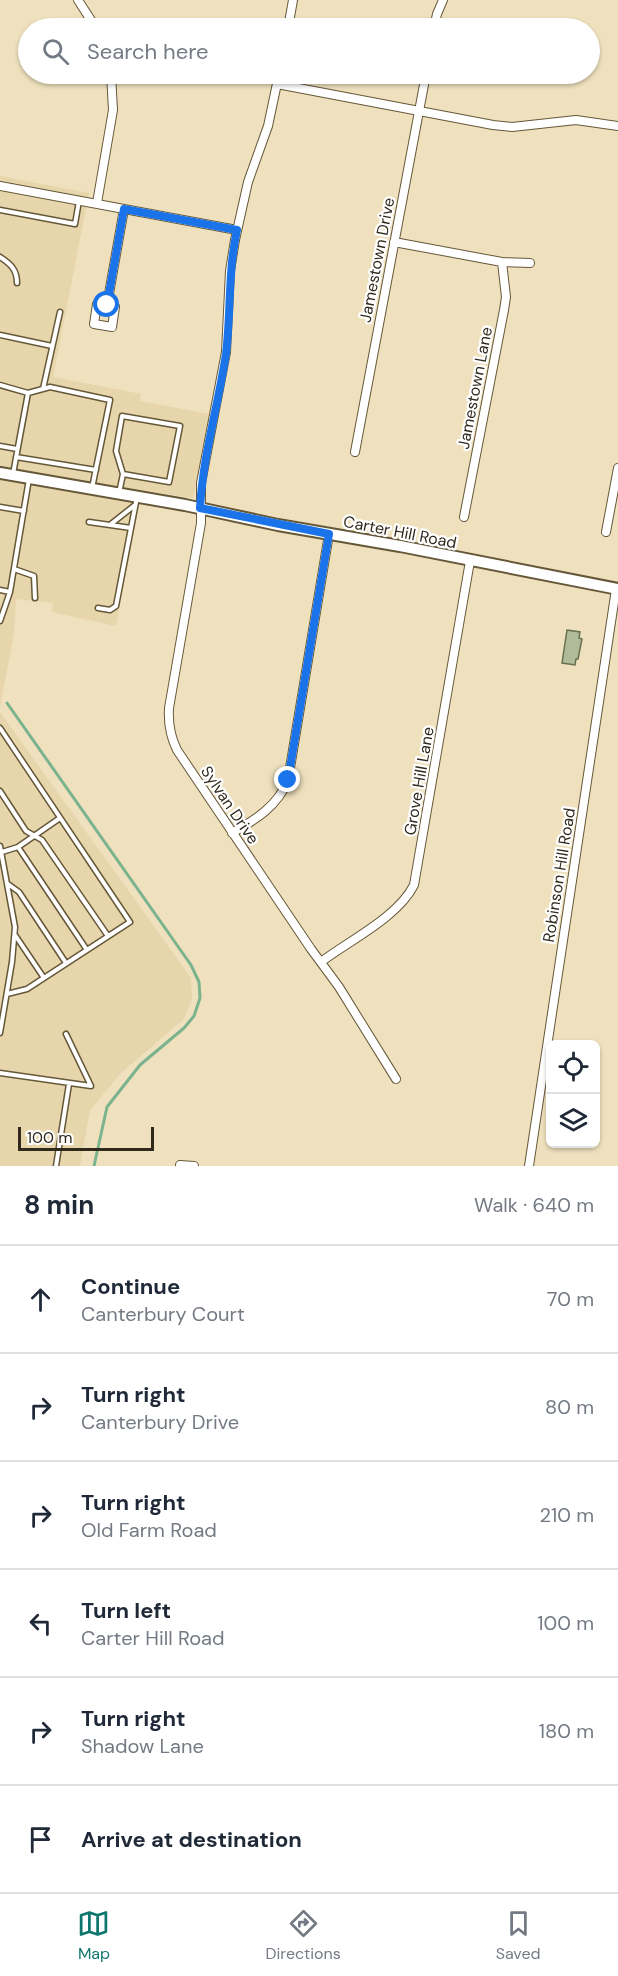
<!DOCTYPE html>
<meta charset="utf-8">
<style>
:root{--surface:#fff;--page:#f2f2f3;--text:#1f2937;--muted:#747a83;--line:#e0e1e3;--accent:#0f766e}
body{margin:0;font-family:"DM Sans",sans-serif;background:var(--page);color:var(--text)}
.controls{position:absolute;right:18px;bottom:18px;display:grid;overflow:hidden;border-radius:9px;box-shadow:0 2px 4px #0004}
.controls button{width:54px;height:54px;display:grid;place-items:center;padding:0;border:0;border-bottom:2px solid var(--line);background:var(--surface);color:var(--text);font:30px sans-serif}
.scale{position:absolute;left:18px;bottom:15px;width:136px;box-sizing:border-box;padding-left:6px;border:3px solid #302a1d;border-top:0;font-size:16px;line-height:21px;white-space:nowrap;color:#302a1d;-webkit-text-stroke:4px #fff;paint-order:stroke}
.stop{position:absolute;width:18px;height:18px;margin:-14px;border:4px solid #1a73e8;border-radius:50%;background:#fff}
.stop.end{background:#1a73e8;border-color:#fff;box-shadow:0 2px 6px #0008}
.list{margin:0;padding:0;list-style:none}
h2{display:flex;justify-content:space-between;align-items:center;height:78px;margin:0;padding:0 24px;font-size:26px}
h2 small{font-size:20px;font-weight:400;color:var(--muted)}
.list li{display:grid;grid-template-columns:39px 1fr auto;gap:18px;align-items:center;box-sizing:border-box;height:108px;padding:0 24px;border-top:2px solid var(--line)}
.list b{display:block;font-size:22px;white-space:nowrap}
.list p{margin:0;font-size:20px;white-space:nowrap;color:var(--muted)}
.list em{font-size:20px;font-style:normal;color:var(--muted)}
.icon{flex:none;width:33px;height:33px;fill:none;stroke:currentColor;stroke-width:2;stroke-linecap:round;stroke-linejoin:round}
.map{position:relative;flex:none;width:618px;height:1166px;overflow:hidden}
.search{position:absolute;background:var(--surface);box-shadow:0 2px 4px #0004;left:18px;right:18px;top:18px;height:66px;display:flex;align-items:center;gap:15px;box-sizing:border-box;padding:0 21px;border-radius:33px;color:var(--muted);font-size:22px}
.sheet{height:726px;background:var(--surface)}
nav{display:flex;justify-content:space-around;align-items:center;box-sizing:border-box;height:84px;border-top:2px solid var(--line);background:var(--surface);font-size:16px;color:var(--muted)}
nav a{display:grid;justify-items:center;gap:3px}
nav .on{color:var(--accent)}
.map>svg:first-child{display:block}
.built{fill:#e7d5ab}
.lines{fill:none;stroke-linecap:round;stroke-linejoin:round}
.stream{stroke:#7bb38e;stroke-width:3}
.building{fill:#b0bb99;stroke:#677050;stroke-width:1.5}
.service-casing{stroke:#655839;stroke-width:7}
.minor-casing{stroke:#655839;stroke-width:10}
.secondary-casing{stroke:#655839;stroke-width:14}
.service{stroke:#fff;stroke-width:4}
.minor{stroke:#fff;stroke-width:8}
.secondary{stroke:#fff;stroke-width:10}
.route{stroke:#1a73e8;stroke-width:8}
.labels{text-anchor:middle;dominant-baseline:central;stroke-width:4.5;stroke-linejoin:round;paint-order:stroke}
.street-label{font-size:16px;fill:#302a1d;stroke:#fff}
</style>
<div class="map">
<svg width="618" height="1166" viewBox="0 0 618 1166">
<rect width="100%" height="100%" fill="#efe1bd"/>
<!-- built -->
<path class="built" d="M0 176 89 193 53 377 141 394 140 401 209 414 193 498 142 490 116 626 52 612 53 603 16 599 14 633 0 707Z
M0 712 191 978 192 999 184 1019 121 1073 90 1110 80 1166H0Z"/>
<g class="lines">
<!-- stream -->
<path class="stream" d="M7 703 191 965 199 982 200 998 194 1016 184 1028 140 1065 107 1107 94 1166"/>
</g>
<!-- building -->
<path class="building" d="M567 630 580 632 579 638 582 639 578 659H576L575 665 562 663Z"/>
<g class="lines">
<defs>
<path id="service" d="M0 210 75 224 79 201
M0 257C11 264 17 270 17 283
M0 335 52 346
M0 385 28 393 13 474
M43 389 60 312
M28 393 50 387 110 400 92 488
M0 446 17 449
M16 457 96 470
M119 493 123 474 116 451 122 416 180 426 169 482 123 474
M0 507 24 511
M89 522 131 528
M111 524 135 505
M14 569 34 576 35 598
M0 590 10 592
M98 608 110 610 116 606 137 497
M0 621 10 592 29 479
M0 728 130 922 27 989 7 994
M0 791 26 831 42 840 108 936
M0 846 15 927 12 962 0 1033
M18 847 87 950
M2 852 18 847 60 818
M8 884 19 892 66 963
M15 935 44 978
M0 1073 91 1086 66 1034
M56 1166 69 1084"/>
<path id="minor" d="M78 0 96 28
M288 28 293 0
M434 28 437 14 443 0
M279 74 268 126 248 182 235 240 230 271 226 352 201 483V523L169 708C168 724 170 736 177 750L311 949 339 987 396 1079
M277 84 493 125 512 127 576 120 618 126
M0 186 237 230
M97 203 113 110 111 74
M394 242 502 262 530 263
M107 305 97 304 94 324 112 327 115 307 107 305 124 209
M355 452 426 74
M464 517 504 310 506 297 502 262
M606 532 618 468
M232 833C255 820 278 806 288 780L329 534
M321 962C350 940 398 917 414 885L470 561
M180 1165 194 1166
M529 1166 616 589"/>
<path id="secondary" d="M0 473 185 505 278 525 400 546 618 589"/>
</defs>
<!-- service casing -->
<use href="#service" class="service-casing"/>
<!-- minor casing -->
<use href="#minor" class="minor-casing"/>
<!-- secondary casing -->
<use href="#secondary" class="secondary-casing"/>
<!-- service -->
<use href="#service" class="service"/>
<!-- minor -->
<use href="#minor" class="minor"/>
<!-- secondary -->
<use href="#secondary" class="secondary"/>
</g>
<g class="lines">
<!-- route -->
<path class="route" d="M107 305 124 209 237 230C228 271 231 313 226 354 218 406 203 456 200 508L329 534 288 780"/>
</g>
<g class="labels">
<!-- street labels -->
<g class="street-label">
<text transform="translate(377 260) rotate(-79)">Jamestown Drive</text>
<text transform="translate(475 388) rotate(-79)">Jamestown Lane</text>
<text transform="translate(400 532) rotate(11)">Carter Hill Road</text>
<text transform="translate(419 781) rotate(-80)">Grove Hill Lane</text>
<text transform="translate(230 805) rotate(56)">Sylvan Drive</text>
<text transform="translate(559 875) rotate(-81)">Robinson Hill Road</text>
</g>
</g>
</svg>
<div class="controls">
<button><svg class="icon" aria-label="locate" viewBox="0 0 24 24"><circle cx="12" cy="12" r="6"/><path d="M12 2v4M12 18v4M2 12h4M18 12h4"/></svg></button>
<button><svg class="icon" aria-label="layers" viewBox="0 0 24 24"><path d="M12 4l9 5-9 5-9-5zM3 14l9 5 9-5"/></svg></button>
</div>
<div class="scale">100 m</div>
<div class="stop" style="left:107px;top:305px"></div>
<div class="stop end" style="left:288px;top:780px"></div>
<div class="search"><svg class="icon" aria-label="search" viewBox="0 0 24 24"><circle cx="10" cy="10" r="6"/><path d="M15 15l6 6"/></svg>Search here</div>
</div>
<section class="sheet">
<h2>8 min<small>Walk · 640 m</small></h2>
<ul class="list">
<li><svg class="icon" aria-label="ahead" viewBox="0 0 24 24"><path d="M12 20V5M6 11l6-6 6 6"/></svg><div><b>Continue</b><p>Canterbury Court</p></div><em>70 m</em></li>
<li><svg class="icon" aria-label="right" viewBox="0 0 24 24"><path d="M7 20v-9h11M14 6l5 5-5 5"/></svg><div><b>Turn right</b><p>Canterbury Drive</p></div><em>80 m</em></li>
<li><svg class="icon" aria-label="right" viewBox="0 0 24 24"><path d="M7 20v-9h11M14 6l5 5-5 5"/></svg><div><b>Turn right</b><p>Old Farm Road</p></div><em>210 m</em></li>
<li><svg class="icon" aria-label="left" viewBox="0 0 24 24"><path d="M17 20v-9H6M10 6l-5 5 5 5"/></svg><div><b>Turn left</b><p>Carter Hill Road</p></div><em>100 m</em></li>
<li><svg class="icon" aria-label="right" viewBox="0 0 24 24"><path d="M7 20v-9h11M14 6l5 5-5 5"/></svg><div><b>Turn right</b><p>Shadow Lane</p></div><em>180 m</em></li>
<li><svg class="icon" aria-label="arrive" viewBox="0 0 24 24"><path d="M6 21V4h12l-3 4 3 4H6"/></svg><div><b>Arrive at destination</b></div></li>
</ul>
</section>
<nav>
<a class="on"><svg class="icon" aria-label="map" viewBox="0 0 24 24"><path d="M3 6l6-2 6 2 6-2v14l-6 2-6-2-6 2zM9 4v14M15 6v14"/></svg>Map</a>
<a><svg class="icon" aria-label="directions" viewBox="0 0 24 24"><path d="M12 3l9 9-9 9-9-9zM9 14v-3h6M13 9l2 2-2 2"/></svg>Directions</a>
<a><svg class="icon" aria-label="saved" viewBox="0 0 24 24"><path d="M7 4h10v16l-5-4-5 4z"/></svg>Saved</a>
</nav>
